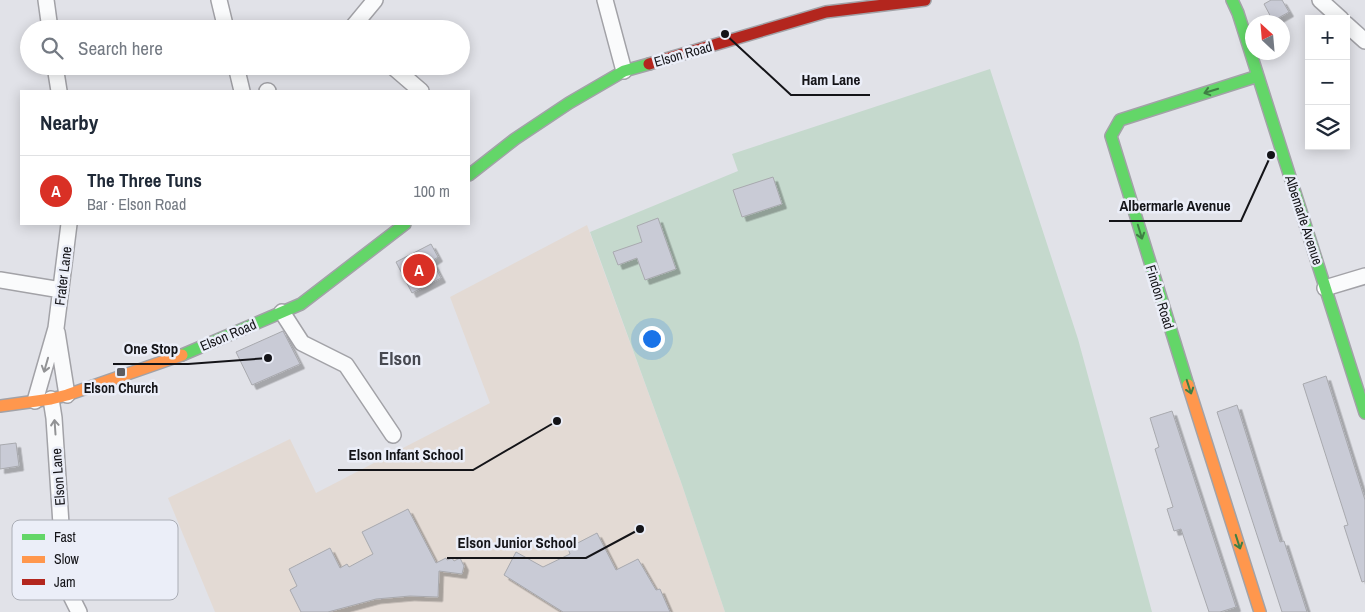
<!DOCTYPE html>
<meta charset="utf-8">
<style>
:root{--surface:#fff;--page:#f6f6f7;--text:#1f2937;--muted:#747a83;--line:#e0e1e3;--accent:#d93025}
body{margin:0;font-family:"Archivo Narrow",sans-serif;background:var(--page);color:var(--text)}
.controls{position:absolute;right:15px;top:15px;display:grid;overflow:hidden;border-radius:0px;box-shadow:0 2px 12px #0003}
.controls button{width:45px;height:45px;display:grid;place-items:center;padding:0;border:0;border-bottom:1px solid var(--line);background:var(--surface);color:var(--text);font:25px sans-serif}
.compass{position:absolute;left:1245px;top:15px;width:45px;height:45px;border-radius:50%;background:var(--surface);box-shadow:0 2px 12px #0003;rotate:334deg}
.you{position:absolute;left:651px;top:338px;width:18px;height:18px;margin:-12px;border:4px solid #fff;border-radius:50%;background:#1a73e8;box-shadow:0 0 0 8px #1a73e833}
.badge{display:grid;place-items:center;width:32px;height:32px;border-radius:50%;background:var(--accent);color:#fff;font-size:16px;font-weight:700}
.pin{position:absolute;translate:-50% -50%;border:2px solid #fff;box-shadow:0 1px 5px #0006}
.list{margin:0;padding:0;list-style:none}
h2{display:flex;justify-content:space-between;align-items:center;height:65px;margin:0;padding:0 20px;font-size:21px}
h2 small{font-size:16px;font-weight:400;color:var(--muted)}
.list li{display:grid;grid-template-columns:32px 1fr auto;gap:15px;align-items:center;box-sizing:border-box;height:70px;padding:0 20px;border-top:1px solid var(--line)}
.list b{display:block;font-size:19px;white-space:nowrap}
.list p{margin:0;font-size:16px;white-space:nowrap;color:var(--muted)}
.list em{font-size:16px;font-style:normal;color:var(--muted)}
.icon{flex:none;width:28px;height:28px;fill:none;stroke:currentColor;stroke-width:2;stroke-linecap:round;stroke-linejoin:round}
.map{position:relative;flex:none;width:1365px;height:612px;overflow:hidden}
.search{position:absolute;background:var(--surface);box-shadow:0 2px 12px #0003;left:20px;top:20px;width:450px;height:55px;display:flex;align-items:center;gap:12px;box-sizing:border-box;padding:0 18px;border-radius:28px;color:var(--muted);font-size:19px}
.panel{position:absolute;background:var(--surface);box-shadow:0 2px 12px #0003;left:20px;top:90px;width:450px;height:135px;border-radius:0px}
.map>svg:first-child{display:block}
.education{fill:#e3dad4}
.green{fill:#c5d9cd}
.building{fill:#c9cbd6;stroke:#a8a9ae;filter:url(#shadow)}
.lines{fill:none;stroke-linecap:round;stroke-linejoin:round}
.street-casing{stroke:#a2a2a7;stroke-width:18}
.fast-casing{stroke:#a2a2a7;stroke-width:14}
.slow-casing{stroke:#a2a2a7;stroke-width:14}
.jam-casing{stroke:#a2a2a7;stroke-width:14}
.street{stroke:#fafbfc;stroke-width:15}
.fast{stroke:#63d668;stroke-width:11}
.slow{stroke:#ff974d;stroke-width:11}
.jam{stroke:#b3261e;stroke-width:11}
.oneway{stroke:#3f7f44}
.oneway2{stroke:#929395}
.poi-dot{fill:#5c5c61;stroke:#ebeef8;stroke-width:2}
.labels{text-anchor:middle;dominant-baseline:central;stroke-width:5;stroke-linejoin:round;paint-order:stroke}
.street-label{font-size:14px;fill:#141418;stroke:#ebeef8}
.poi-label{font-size:14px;font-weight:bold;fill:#141418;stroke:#ebeef8}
.district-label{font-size:19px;font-weight:bold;fill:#474951;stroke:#ebeef8}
.key{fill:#ebeef8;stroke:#aaadb5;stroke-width:1}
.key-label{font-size:14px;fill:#141418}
.leader{fill:none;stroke:#141418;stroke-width:2}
.callout-dot{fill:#141418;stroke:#ebeef8;stroke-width:2}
.callout-label{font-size:15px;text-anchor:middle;font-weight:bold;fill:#141418;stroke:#ebeef8;stroke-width:5;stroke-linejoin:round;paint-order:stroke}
</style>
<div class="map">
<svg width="1365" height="612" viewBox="0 0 1365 612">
<defs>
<filter id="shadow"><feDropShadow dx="4.5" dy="4.5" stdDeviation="0" flood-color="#0004"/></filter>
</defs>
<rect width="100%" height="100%" fill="#e1e2e8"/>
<!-- education -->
<path class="education" d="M587 225 681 482 725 612H215L168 498 290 439 316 493 490 403 450 297Z"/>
<!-- green -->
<path class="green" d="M990 69 1078 339 1152 612H725L681 482 590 232 738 171 732 154Z"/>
<!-- building -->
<path class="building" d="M1271 0H1282L1289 12 1273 21 1264 4Z
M773 177 782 204 742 217 733 190Z
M658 218 676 269 645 280 637 258 618 265 613 252 642 242 637 226Z
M431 244 438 257 432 261 441 278 412 293 396 262Z
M283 331 300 364 252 385 236 352Z
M1326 376 1365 500V581L1362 582 1344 526 1348 525 1303 384Z
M1237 405 1280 542 1284 541 1307 612H1282L1217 412Z
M1172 411 1236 607 1220 612H1209L1181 529 1174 531 1167 509 1173 507 1155 449 1159 447 1150 418Z
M16 443 19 466 0 469V445Z
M408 509 436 563 446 558 447 560 452 558 454 561 460 558 464 566 462 574 439 571 438 597 410 596 376 599 328 612H301L290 590 297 586 289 569 330 548 340 568 347 564 349 567 373 554 362 532Z
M597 533 616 570 638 559 656 590 660 589 670 612H563L504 575 516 552 543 567 570 554 568 548Z"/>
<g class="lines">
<defs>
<path id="street" d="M46 0 50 29
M219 0 226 29
M605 0 624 71
M1320 0 1341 19
M1346 24 1365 41
M351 29 375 0
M55 66 59 91
M236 66 242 91
M392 66 421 91
M267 91H268
M0 280 61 290
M1325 288 1365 276
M282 312 302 343 346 365 393 435
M57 332 67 395
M51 399 54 418 64 570 68 590 79 612
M35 401 56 328 69 224"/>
<path id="fast" d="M1232 0 1238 13 1365 413
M469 175 515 139 569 103 624 71 649 64
M182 355 301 304 405 224
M1188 385 1111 136 1120 120 1258 76"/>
<path id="slow" d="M1188 385 1260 612
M0 406 51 399 67 395 182 355"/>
<path id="jam" d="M649 64 826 12 925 0"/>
</defs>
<!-- street casing -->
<use href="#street" class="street-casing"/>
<!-- fast casing -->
<use href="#fast" class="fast-casing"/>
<!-- slow casing -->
<use href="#slow" class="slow-casing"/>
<!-- jam casing -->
<use href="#jam" class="jam-casing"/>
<!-- street -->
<use href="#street" class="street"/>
<!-- fast -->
<use href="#fast" class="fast"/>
<!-- slow -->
<use href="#slow" class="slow"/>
<!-- jam -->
<use href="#jam" class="jam"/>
</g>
<!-- one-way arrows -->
<defs><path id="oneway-shaft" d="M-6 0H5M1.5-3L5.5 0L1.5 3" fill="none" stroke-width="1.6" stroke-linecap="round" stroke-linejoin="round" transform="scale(1.25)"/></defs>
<g class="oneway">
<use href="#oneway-shaft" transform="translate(1211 91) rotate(163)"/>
<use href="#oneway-shaft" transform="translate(1140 232) rotate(73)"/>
<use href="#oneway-shaft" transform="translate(1189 387) rotate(72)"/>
<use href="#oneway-shaft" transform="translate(1238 542) rotate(72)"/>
</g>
<g class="oneway2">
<use href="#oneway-shaft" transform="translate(46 365) rotate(106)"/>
<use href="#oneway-shaft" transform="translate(55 427) rotate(-94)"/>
</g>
<!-- markers -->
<rect class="poi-dot" x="116" y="367" width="10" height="10" rx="2.5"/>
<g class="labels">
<!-- street labels -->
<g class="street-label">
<text transform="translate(683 54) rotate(-16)">Elson Road</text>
<text transform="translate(1304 220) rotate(72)">Albemarle Avenue</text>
<text transform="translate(63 276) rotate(-83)">Frater Lane</text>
<text transform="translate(1160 297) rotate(73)">Findon Road</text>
<text transform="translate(228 335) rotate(-23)">Elson Road</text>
<text transform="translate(58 477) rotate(-94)">Elson Lane</text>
</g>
<!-- poi labels -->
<g class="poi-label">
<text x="121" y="388">Elson Church</text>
</g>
<!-- district labels -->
<g class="district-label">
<text x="400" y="358">Elson</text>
</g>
</g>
<!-- legend -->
<rect x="12" y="520" width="166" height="80" rx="8" class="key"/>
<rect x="22" y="534" width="23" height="6" fill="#63d668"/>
<rect x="22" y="556" width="23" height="7" fill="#ff974d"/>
<rect x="22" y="579" width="23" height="6" fill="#b3261e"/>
<g class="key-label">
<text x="54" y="542">Fast</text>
<text x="54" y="564">Slow</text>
<text x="54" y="587">Jam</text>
</g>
<!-- callouts -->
<path class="leader" d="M725 34L791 95H870M1271 155L1241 221H1109M268 358L188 364H113M557 421L473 470H338M640 529L586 558H447"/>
<g class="callout-dot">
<circle cx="725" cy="34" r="5"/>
<circle cx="1271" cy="155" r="5"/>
<circle cx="268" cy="358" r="5"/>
<circle cx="557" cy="421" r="5"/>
<circle cx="640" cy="529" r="5"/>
</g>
<g class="callout-label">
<text x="831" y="85">Ham Lane</text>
<text x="1175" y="211">Albermarle Avenue</text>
<text x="151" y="354">One Stop</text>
<text x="406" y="460">Elson Infant School</text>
<text x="517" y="548">Elson Junior School</text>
</g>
</svg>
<div class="controls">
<button>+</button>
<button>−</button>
<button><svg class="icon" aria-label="layers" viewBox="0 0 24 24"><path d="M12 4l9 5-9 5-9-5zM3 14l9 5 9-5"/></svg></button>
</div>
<svg class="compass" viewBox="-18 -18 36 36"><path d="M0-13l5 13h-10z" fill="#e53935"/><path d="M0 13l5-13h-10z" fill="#747a83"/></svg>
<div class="you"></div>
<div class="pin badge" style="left:419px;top:270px">A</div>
<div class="search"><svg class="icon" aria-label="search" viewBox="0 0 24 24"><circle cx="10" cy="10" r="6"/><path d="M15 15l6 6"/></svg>Search here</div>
<section class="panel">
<h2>Nearby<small></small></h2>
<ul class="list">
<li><span class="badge">A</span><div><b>The Three Tuns</b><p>Bar · Elson Road</p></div><em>100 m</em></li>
</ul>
</section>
</div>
